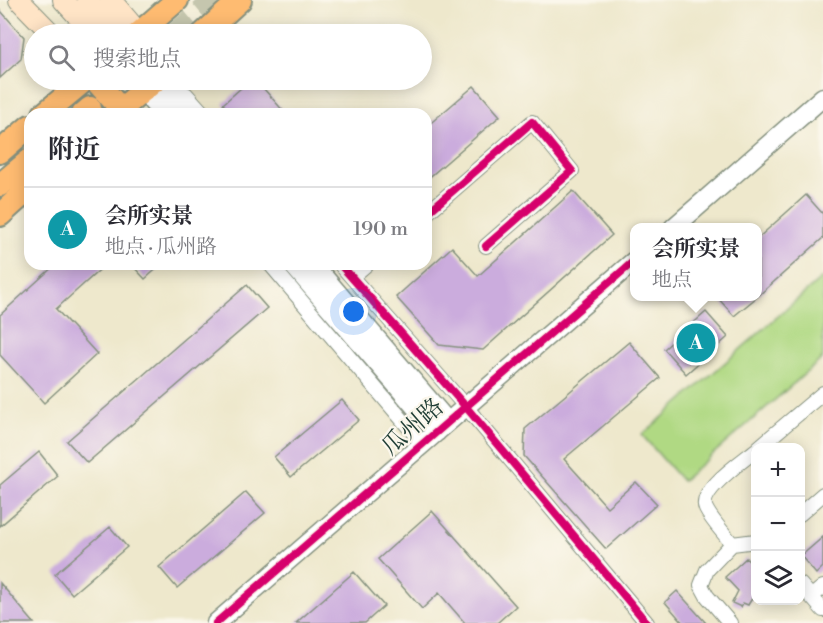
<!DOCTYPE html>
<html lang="zh">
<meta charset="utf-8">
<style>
:root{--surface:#fff;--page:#f7f7f7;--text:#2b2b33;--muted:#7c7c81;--line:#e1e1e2;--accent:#2563eb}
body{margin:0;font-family:"Libre Bodoni","Noto Serif SC",serif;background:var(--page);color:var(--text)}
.controls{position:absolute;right:18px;bottom:18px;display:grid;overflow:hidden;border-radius:12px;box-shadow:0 3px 15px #0003}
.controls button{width:54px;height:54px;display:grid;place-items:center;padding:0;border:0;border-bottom:2px solid var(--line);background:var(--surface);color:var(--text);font:30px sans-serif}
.you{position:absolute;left:354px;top:312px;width:21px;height:21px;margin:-15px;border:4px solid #fff;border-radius:50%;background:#1a73e8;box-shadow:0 0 0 9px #1a73e833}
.badge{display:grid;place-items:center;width:39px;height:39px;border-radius:50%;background:var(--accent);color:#fff;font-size:20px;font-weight:700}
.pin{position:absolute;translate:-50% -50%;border:3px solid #fff;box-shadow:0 2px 6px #0006}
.popup{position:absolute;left:630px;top:223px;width:132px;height:78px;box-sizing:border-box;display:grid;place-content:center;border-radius:12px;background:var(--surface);filter:drop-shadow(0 2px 4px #0005);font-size:20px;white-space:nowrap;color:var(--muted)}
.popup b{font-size:22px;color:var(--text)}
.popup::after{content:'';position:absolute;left:50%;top:100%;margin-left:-12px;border:12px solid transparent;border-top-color:var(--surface)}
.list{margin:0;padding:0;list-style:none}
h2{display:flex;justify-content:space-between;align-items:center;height:78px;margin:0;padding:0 24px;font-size:26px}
h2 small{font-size:20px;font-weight:400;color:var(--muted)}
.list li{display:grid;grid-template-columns:39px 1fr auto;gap:18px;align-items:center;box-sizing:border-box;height:84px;padding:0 24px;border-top:2px solid var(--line)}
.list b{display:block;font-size:22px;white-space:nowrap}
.list p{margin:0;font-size:20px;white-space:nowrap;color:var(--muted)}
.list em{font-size:20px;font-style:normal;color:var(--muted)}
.icon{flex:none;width:33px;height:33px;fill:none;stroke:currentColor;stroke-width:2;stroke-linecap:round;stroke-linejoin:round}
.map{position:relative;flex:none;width:823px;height:623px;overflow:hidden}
.search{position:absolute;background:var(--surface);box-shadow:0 3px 15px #0003;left:24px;top:24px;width:408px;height:66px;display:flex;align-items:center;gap:15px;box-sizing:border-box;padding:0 21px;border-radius:33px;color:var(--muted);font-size:22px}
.panel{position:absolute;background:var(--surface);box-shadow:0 3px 15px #0003;left:24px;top:108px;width:408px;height:162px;border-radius:18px}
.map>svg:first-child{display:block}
.green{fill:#b0d983;stroke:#688b5c;stroke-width:1.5}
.building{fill:#cbacdd}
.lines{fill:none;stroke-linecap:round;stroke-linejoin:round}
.primary-tunnel{stroke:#c5c6ae;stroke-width:22;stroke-dasharray:22 11;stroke-linecap:butt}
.minor-casing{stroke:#869280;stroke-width:16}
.tertiary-casing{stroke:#869280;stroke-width:21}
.secondary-casing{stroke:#869280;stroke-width:22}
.primary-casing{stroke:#869280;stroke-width:26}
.minor{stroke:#fff;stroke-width:14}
.tertiary{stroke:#fff;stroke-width:18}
.secondary{stroke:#ffe4c6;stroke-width:20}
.primary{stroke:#febb71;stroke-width:22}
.cycleway-casing{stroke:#fbf7ec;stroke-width:11}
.cycleway{stroke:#d6006c;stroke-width:8}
.labels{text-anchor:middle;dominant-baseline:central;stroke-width:4.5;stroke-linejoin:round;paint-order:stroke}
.street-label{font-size:24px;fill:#1f3d34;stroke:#fbf7ec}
</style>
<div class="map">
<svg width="823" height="623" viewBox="0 0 823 623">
<rect width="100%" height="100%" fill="#fbf7ec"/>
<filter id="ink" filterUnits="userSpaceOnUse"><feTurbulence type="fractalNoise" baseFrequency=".0167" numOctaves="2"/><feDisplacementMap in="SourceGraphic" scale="12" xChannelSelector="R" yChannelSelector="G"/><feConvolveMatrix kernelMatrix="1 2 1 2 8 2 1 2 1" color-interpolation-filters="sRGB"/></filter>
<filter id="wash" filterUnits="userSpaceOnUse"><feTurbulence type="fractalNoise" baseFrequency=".008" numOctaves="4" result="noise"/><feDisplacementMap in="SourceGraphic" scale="24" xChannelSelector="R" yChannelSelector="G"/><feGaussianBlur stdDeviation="1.35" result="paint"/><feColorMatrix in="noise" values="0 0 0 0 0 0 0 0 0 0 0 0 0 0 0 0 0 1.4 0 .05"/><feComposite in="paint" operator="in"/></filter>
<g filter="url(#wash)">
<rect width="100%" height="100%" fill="#eee8cc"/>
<!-- green -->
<path class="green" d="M823 277V358L682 481 642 435Z"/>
<g id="blocks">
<!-- building -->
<path class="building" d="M0 10 24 37 21 59 0 78Z
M250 80H256L286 114H232L223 104Z
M474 86 500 116 426 180V127Z
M573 191 612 235 483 350 439 345 396 297 452 247 478 276Z
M806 195 823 214V238L758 296V238Z
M56 264H106L56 309 97 354 44 403 0 355V315Z
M131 264H162L145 279Z
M247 285 267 308 87 463 67 441Z
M717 297H757L734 316Z
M706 312 728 337 686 374 664 349Z
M629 342 660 378 564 459 607 507 636 482 657 504 606 549 524 456 525 429Z
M342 400 359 420 291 477 274 457Z
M39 452 58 476 0 526V485Z
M246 492 265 513 177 588 159 567Z
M432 511 516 606 497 623H465L439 593 422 609 378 559Z
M110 527 127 547 72 594 55 574Z
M823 537V567L816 574 801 556Z
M746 558 756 569V592L748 605 743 603 741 607 732 603 738 591 725 577Z
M354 572 384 606 365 623H296Z
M0 583 34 623H0Z
M677 591 706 623H683L665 602Z"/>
</g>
</g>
<g filter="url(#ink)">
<use href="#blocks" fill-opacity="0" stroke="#869280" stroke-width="1.5"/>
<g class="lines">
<!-- primary-tunnel -->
<path class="primary-tunnel" d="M175 34 215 0
M93 105 123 80"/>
<defs>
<path id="minor" d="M161 82 186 94 204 114
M426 214 532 122 572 171 486 246
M270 264 423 444
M340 264 466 407 647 623
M352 277 367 264
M758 448 823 393
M800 514 823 494
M732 544 756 541
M800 584 823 610
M811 597 823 587
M730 623 707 596 701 585 707 570 732 544C724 533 712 521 706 509 697 491 743 461 756 450"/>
<path id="tertiary" d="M156 80 185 114
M143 91 163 114
M673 228 823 97
M292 264 437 432
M313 264 448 422
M216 623 634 261"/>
<path id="secondary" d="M19 0 52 34
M63 0 94 34
M87 0 118 34
M111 0 139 33"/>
<path id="primary" d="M138 34 177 0
M203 34 240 0
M95 80 121 109
M44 114 85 80
M83 114 90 108
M115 114 156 80
M0 152 30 126
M0 185 30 160
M0 215 30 188"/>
</defs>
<!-- minor casing -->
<use href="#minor" class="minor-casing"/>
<!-- tertiary casing -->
<use href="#tertiary" class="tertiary-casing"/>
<!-- secondary casing -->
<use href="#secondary" class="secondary-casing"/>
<!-- primary casing -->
<use href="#primary" class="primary-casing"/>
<!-- minor -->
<use href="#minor" class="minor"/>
<!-- tertiary -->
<use href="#tertiary" class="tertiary"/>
<!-- secondary -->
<use href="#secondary" class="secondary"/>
<!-- primary -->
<use href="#primary" class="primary"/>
<defs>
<path id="cycleway" d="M426 214 532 122 572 171 486 246
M340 264 466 407 647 623
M216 623 634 261"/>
</defs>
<!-- cycleway casing -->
<use href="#cycleway" class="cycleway-casing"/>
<!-- cycleway -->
<use href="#cycleway" class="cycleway"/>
</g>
</g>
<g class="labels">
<!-- street labels -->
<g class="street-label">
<text transform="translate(413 427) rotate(-41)">瓜州路</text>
</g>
</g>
</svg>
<div class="controls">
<button>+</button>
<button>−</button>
<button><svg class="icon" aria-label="layers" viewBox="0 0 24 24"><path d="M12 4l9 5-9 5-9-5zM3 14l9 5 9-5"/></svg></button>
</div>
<div class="you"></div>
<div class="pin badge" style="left:696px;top:343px;background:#0f9aa8">A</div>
<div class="popup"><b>会所实景</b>地点</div>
<div class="search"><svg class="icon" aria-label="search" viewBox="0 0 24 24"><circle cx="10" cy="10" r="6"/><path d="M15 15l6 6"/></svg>搜索地点</div>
<section class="panel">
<h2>附近<small></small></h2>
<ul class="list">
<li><span class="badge" style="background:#0f9aa8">A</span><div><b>会所实景</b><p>地点 · 瓜州路</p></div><em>190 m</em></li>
</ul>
</section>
</div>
